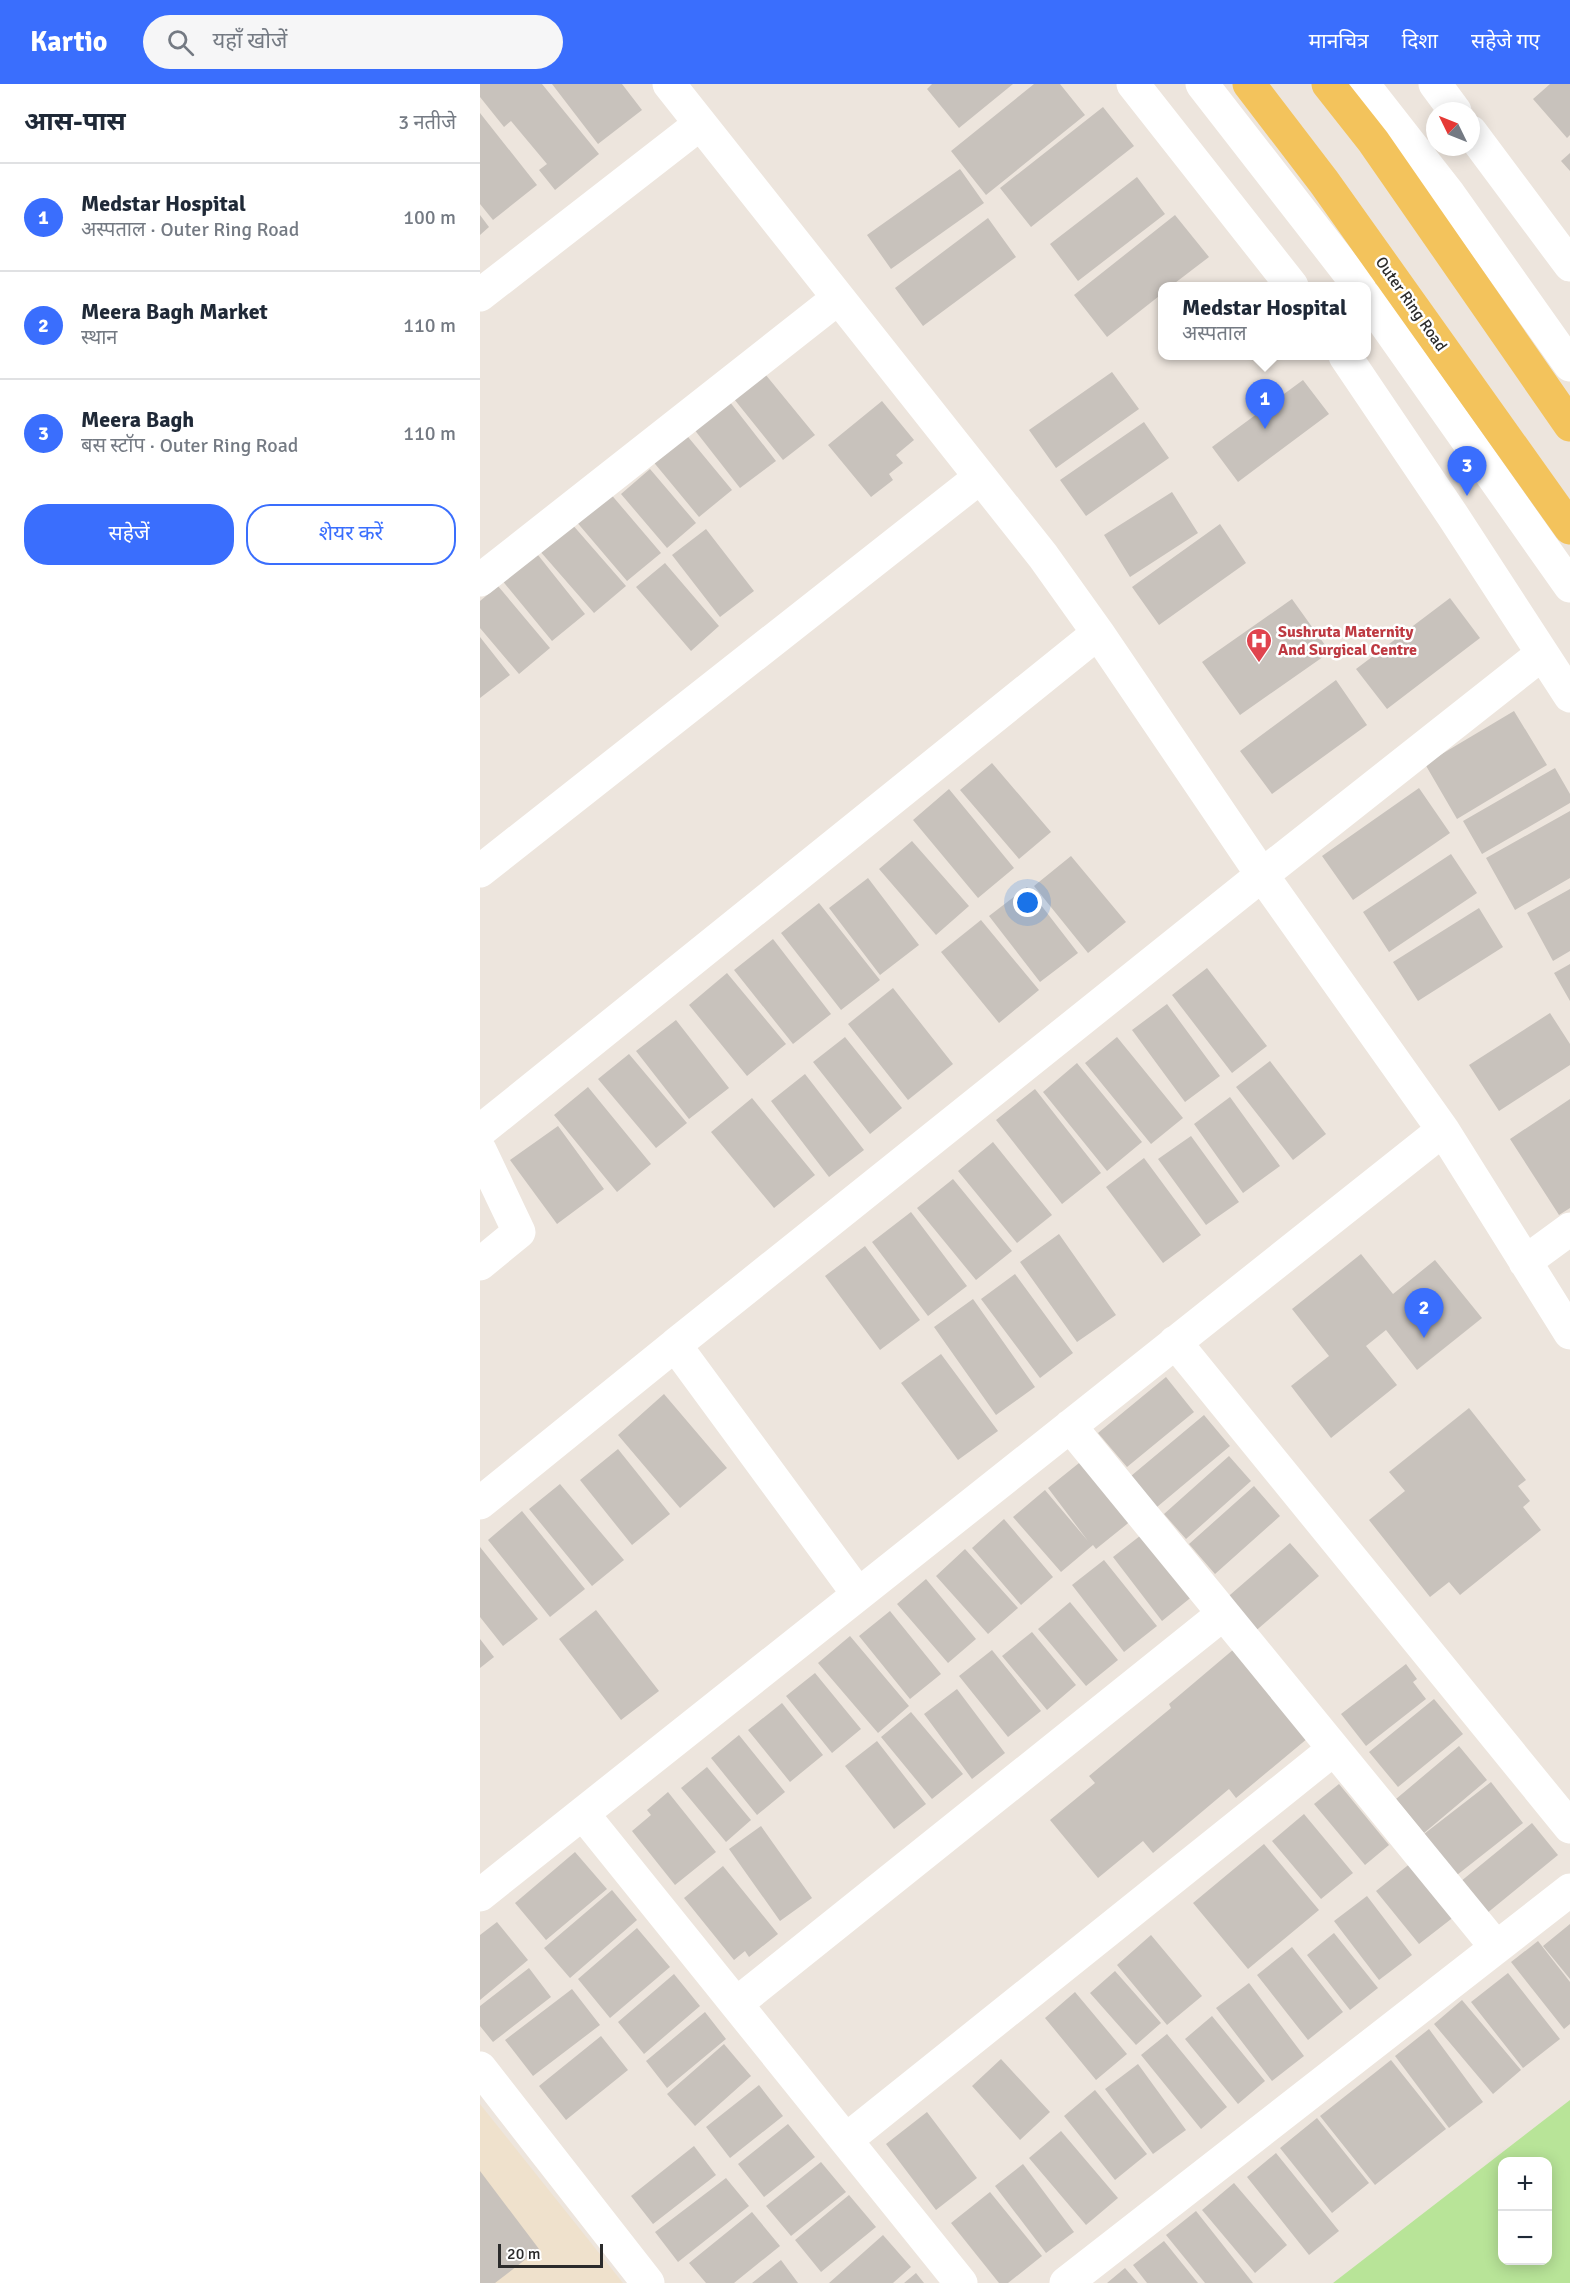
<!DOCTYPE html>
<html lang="hi">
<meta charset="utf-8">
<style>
:root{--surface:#fff;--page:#f6f6f7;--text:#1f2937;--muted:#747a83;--line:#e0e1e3;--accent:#3a6efd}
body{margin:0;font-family:Signika,"Noto Sans Devanagari",sans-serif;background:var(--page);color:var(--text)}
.controls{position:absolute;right:18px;bottom:18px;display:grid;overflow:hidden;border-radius:12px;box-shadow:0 3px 15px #0003}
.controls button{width:54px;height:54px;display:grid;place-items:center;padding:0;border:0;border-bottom:2px solid var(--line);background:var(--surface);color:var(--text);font:30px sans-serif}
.compass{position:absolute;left:946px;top:18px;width:54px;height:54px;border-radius:50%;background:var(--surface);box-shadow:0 3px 15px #0003;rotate:313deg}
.scale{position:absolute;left:18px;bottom:15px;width:105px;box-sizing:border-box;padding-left:6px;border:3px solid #2b2b2b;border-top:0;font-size:16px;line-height:21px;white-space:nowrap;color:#2b2b2b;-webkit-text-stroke:4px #fff;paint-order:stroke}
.you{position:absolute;left:548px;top:819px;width:21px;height:21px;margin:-15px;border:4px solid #fff;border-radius:50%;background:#1a73e8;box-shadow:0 0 0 9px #1a73e833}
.badge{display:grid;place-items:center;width:39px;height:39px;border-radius:50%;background:var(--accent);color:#fff;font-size:20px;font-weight:700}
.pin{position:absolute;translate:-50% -50px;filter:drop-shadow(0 2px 3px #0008)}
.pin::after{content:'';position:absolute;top:32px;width:21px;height:18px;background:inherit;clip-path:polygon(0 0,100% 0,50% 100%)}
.popup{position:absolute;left:678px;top:198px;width:213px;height:78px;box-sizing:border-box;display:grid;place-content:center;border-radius:12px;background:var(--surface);filter:drop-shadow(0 2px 4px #0005);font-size:20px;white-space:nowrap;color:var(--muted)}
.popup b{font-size:22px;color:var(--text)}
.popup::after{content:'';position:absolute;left:50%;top:100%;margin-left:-12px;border:12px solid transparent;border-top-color:var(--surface)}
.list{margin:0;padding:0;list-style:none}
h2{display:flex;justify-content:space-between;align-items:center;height:78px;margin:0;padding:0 24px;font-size:26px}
h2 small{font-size:20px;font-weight:400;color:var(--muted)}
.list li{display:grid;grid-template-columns:39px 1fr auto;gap:18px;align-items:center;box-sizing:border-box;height:108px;padding:0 24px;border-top:2px solid var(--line)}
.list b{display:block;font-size:22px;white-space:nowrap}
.list p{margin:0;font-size:20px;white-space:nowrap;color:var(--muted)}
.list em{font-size:20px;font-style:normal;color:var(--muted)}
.actions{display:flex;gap:12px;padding:18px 24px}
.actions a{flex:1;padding:14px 0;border:2px solid var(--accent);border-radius:24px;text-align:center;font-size:21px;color:var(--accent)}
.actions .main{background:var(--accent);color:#fff}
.icon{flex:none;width:33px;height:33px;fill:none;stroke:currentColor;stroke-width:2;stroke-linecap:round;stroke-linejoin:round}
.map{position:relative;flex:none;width:1090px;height:2199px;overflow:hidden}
header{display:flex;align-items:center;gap:36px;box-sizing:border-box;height:84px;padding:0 30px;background:var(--accent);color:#fff}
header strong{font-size:28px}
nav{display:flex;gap:33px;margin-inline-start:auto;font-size:21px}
.search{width:420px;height:54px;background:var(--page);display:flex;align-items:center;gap:15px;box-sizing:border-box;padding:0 21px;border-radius:33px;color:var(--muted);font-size:22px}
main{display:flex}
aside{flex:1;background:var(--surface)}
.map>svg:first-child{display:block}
.education{fill:#efe1cc}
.green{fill:#b8e498;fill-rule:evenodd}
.building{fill:#c8c2bc}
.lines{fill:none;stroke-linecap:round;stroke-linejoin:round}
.minor{stroke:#fff;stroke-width:33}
.major{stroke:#f3c35c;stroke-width:33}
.labels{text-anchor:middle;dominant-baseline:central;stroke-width:5;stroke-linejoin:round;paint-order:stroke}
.street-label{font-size:16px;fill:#2b2b2b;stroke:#fff}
.health-label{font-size:16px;font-weight:bold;fill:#be3a42;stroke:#fff;text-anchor:start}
</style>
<header>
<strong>Kartio</strong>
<div class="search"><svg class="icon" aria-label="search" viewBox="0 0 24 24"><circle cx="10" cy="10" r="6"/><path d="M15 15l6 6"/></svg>यहाँ खोजें</div>
<nav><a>मानचित्र</a><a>दिशा</a><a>सहेजे गए</a></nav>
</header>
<main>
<aside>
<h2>आस-पास<small>3 नतीजे</small></h2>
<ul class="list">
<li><span class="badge">1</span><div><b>Medstar Hospital</b><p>अस्पताल · Outer Ring Road</p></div><em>100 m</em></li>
<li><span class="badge">2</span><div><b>Meera Bagh Market</b><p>स्थान</p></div><em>110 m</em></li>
<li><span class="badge">3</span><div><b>Meera Bagh</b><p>बस स्टॉप · Outer Ring Road</p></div><em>110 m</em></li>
</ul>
<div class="actions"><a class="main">सहेजें</a><a>शेयर करें</a></div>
</aside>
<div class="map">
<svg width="1090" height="2199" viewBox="0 0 1090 2199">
<rect width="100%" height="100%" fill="#ede5dd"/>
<!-- education -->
<path class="education" d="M0 2020 143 2199H0Z"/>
<!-- green -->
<path class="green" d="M1090 2016V2199H853ZM1023 2078H1068V2176H1023Z"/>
<!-- building -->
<path class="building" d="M0 0H62L119 70 75 106 59 86 67 80 31 37 24 43 0 13Z
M72 0H142L162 26 118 60Z
M452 0H533L479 44 447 5Z
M554 0H580L605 31 506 111 471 67Z
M1070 0H1090V51L1087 54 1053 15Z
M623 23 654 62 551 143 520 104Z
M0 29 57 101 13 136 0 120Z
M1090 69V87L1081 77Z
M480 85 504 119 411 185 387 151Z
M657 93 685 130 598 197 570 160Z
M0 131 9 143 0 151Z
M695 131 729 173 691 202H683V209L627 253 594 211Z
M508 134 536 173 443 242 415 204Z
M281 285 335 351 303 376 250 310Z
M632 288 659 325 576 384 549 346Z
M823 296 849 330 758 398 732 363Z
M246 313 296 377 260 404 210 340Z
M402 317 434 356 416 371 423 379 409 390 413 396 391 413 348 361Z
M664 338 689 374 606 432 580 396Z
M204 348 252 406 219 433 171 375Z
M170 385 216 439 187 464 141 410Z
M129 408 181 469 147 497 95 436Z
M692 408 718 449 650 493 624 451Z
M91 439 146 502 114 529 59 466Z
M740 440 766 479 679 541 652 503Z
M226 445 274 507 240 533 192 471Z
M50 461 105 530 72 557 16 489Z
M185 479 239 542 211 567 156 503Z
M18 502 70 564 39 590 0 544V517Z
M970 514 1000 554 907 625 876 585Z
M812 515 850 568 760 631 722 578Z
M0 553 30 591 0 614Z
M856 596 887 641 792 710 760 667Z
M1034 627 1067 681 977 735 945 680Z
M512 679 571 748 539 775 480 706Z
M1075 684 1090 710V719L1002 770 983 737Z
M939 704 970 749 873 816 842 772Z
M469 705 534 784 498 814 433 736Z
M1090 727V794L1035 826 1006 774Z
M432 757 489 822 456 851 399 785Z
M971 770 997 809 909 868 883 828Z
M591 772 646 838 608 869 554 802Z
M388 794 439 861 400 891 349 824Z
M547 803 598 869 560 898 509 832Z
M1090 805V867L1073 877 1047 829Z
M339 819 400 896 361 926 301 849Z
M999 824 1023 863 938 917 913 878Z
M501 836 559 906 519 939 461 868Z
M293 855 351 930 313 960 254 886Z
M1090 880V917L1074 889Z
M727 884 787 962 752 989 692 911Z
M247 889 306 960 267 992 209 921Z
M413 904 473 980 428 1016 368 940Z
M687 920 740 992 705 1018 652 946Z
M1070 929 1090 960V981L1019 1027 989 981Z
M196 936 249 1004 209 1035 156 967Z
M365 953 422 1024 390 1050 333 978Z
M637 953 703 1034 671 1060 605 979Z
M149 970 207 1039 176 1064 118 995Z
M790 977 846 1050 813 1076 756 1003Z
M597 979 662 1058 627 1087 563 1008Z
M325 990 384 1066 349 1093 291 1017Z
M108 1003 171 1080 137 1108 74 1031Z
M555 1005 621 1089 582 1120 516 1036Z
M750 1013 800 1082 763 1109 714 1040Z
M272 1014 335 1091 294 1124 231 1048Z
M1090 1015V1124L1079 1131 1030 1055Z
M78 1042 124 1105 77 1140 30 1076Z
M711 1052 759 1118 726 1141 678 1075Z
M513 1058 572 1131 537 1159 478 1087Z
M664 1074 721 1151 683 1179 626 1103Z
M473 1095 532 1167 496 1196 437 1124Z
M431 1128 487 1202 448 1232 392 1158Z
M579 1150 636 1231 597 1258 540 1178Z
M385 1162 440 1236 400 1266 345 1192Z
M881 1170 913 1210 955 1176 1002 1234 937 1286 906 1246 886 1262 917 1301 851 1354 811 1302 849 1272 812 1225Z
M535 1190 593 1269 560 1294 501 1215Z
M493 1215 555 1303 516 1331 454 1243Z
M461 1270 518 1347 478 1376 421 1299Z
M686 1293 714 1328 647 1383 618 1349Z
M184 1310 247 1384 200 1424 138 1351Z
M989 1324 1046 1396 1038 1402 1050 1417 1043 1423 1061 1446 980 1511 969 1498 950 1513 889 1436 925 1407 909 1388Z
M724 1331 750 1362 677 1423 651 1392Z
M138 1365 190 1430 152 1461 100 1396Z
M749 1372 771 1397 706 1455 684 1430Z
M604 1375 652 1436 616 1465 613 1461 581 1488 533 1433 565 1406 608 1457 568 1404Z
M80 1400 144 1476 112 1502 49 1425Z
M774 1402 800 1432 735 1490 709 1460Z
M42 1427 105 1505 70 1533 8 1456Z
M524 1435 573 1493 541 1521 492 1464Z
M665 1448 714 1511 682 1537 633 1473Z
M810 1459 839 1492 772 1550 743 1517Z
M0 1463 58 1535 23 1562 0 1533Z
M485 1465 538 1524 508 1550 456 1492Z
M624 1476 677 1542 644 1568 592 1501Z
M446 1495 496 1555 468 1579 417 1520Z
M590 1518 638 1576 606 1602 558 1545Z
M116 1526 179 1607 141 1636 79 1555Z
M410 1527 461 1590 430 1615 379 1552Z
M552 1548 596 1601 567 1626 522 1572Z
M370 1552 429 1622 398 1649 338 1579Z
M0 1555 14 1573 0 1584Z
M754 1565 828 1654 756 1714 749 1705 673 1769 663 1757 618 1794 570 1736 615 1699 609 1692 691 1624 689 1620Z
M512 1566 561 1627 528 1653 479 1592Z
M926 1580 937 1595 933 1598 946 1615 886 1662 861 1630Z
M335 1589 381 1645 352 1669 306 1612Z
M477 1605 525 1669 492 1695 444 1630Z
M954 1615 983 1650 918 1703 889 1668Z
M302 1619 343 1671 310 1698 268 1646Z
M431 1628 483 1690 452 1715 401 1653Z
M259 1651 305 1708 277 1731 231 1674Z
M397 1657 446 1720 414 1745 365 1682Z
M979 1662 1007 1696 944 1749 916 1715Z
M227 1683 271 1736 246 1758 201 1704Z
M1011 1698 1043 1739 977 1791 944 1750Z
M859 1700 909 1761 885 1781 834 1720Z
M188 1708 236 1768 195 1801 152 1747 171 1731 167 1726Z
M824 1730 873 1789 841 1815 792 1757Z
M1052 1739 1078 1771 1006 1830 980 1798Z
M281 1742 332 1814 300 1837 249 1765Z
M784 1760 839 1826 768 1885 713 1819Z
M95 1768 127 1805 66 1856 35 1819Z
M932 1778 975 1832 939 1860 896 1807Z
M243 1782 298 1850 269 1873 265 1867 254 1876 204 1814Z
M132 1806 157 1836 90 1894 64 1864Z
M887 1812 932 1871 899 1896 854 1837Z
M17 1838 48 1876 0 1916V1851Z
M1090 1840V1895L1063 1862Z
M157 1844 190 1883 130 1934 98 1895Z
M854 1849 898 1904 870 1926 827 1871Z
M671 1851 722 1912 687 1941 637 1881Z
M1058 1857 1090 1898V1940L1084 1945 1031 1878Z
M812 1863 863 1928 828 1956 777 1891Z
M49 1884 71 1913 13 1958 0 1942V1922Z
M635 1887 681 1939 656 1961 610 1909Z
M1028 1889 1080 1955 1043 1984 991 1918Z
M194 1890 220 1922 164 1970 138 1938Z
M769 1899 824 1972 792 1997 736 1924Z
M92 1905 120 1941 53 1992 25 1956Z
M595 1908 647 1970 616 1996 565 1934Z
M982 1916 1041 1986 1013 2010 954 1940Z
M225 1928 246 1955 187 2004 166 1977Z
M732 1932 785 1997 758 2020 705 1955Z
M949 1945 1003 2018 969 2044 915 1972Z
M687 1950 747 2023 721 2045 661 1971Z
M121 1952 148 1986 86 2036 59 2002Z
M244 1960 271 1992 215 2042 187 2010Z
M521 1975 570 2028 540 2056 492 2002Z
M911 1976 966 2045 895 2101 840 2032Z
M658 1980 706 2046 673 2070 625 2005Z
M279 2001 303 2032 250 2074 226 2043Z
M615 2006 667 2070 635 2096 584 2032Z
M447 2028 497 2094 456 2126 406 2060Z
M837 2034 889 2099 852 2129 800 2064Z
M308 2040 335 2073 284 2113 258 2080Z
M581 2047 638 2114 606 2141 549 2074Z
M214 2062 236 2091 173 2140 151 2112Z
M796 2069 859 2147 829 2171 767 2093Z
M341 2078 366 2108 311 2152 286 2122Z
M543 2080 594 2148 566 2169 515 2102Z
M0 2087 59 2165 15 2199H0Z
M246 2094 269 2122 198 2178 175 2148Z
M754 2099 807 2161 775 2189 722 2126Z
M510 2108 562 2172 528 2199H519L471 2139Z
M369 2111 396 2143 341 2188 315 2156Z
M716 2127 773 2199H725L686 2151Z
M272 2128 300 2162 254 2199H226L209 2179Z
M403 2151 431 2183 413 2199H349Z
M684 2157 718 2199H667L653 2181Z
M301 2176 318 2199H272Z
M645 2184 658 2199H627Z
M436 2189 444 2199H424Z"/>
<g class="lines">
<!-- minor -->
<path class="minor" d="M189 0 563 472 618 549 782 791 963 1046 1090 1249
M653 0 812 202
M722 0 879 202
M883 0 969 110 1090 281
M955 0 975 27
M991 48 1090 181
M0 211 220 40
M887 214 1090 502
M865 272 973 432 1090 612
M0 496 357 215
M0 787 499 394
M0 1047 618 549
M0 1066 39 1148 0 1180
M1045 1178 1090 1145
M695 1258 1090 1743
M195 1261 782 791 1062 570
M590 1342 1016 1863
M0 1419 195 1261 378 1510
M103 1730 481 2199
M0 1811 963 1046
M256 1920 743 1530
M0 1984 168 2199
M366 2056 854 1665
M586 2199 1090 1806"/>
<!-- major -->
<path class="major" d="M769 0 844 98 1090 444
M848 0 893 57 1090 341"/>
</g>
<!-- icons -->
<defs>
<symbol id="hospital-pin" viewBox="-11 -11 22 30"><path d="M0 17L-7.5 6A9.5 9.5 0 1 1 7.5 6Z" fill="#e0444e" stroke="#fff"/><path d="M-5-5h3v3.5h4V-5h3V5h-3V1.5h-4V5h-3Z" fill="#fff"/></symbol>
</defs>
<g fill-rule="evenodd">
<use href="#hospital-pin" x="764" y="542" width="30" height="40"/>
</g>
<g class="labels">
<!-- street labels -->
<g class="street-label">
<text transform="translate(931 220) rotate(55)">Outer Ring Road</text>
</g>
<!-- health labels -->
<g class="health-label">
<text x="798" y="548">Sushruta Maternity<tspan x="798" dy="18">And Surgical Centre</tspan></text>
</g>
</g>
</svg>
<div class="controls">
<button>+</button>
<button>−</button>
</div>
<svg class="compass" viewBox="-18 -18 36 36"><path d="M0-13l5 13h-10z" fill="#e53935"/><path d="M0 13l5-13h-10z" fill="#747a83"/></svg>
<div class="scale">20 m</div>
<div class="you"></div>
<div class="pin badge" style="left:785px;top:345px">1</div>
<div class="popup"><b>Medstar Hospital</b>अस्पताल</div>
<div class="pin badge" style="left:944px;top:1254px">2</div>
<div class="pin badge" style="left:987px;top:412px">3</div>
</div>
</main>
